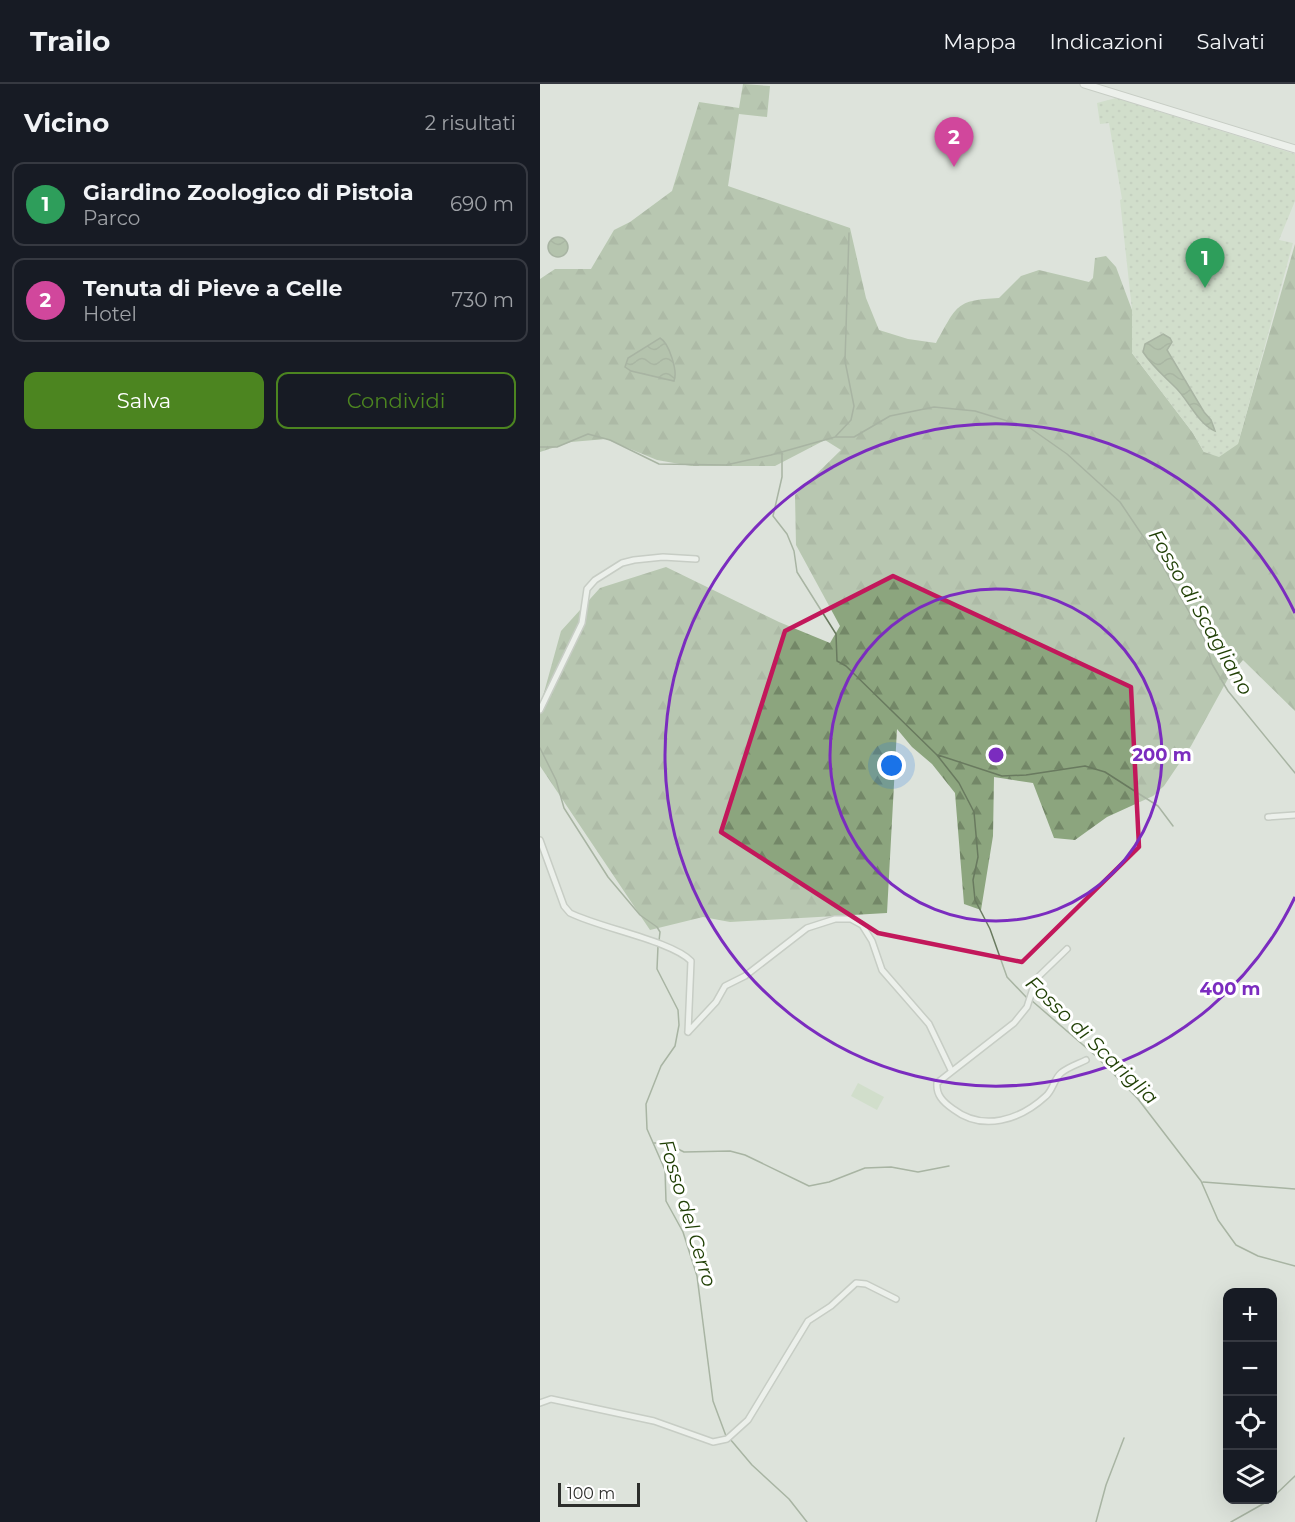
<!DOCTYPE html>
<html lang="it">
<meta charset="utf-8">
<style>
:root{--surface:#171b24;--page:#20242c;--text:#f1f3f6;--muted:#9ea1a6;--line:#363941;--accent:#4c8520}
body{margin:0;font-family:Montserrat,sans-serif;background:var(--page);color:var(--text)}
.controls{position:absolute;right:18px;bottom:18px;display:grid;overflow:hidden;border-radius:12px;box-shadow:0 6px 24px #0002}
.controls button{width:54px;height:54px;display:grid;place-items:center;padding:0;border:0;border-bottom:2px solid var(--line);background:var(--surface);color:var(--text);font:30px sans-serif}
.scale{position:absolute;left:18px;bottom:15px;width:82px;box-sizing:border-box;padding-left:6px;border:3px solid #2c2e2b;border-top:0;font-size:16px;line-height:21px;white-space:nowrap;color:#2c2e2b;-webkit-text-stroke:4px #fff;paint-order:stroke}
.you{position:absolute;left:352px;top:682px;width:21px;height:21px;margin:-15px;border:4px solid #fff;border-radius:50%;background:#1a73e8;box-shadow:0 0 0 9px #1a73e833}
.badge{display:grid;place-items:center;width:39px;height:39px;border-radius:50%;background:var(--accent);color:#fff;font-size:20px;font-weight:700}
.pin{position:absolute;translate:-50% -50px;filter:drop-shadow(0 2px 3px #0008)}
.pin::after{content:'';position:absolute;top:32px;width:21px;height:18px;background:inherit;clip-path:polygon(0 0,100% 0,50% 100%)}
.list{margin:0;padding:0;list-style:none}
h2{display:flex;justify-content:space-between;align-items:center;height:78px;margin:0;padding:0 24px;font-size:26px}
h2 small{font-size:20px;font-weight:400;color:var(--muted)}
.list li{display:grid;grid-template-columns:39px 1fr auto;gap:18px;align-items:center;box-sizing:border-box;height:84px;margin:0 12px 12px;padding:0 12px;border:2px solid var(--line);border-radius:12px}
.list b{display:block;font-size:22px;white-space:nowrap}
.list p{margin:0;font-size:20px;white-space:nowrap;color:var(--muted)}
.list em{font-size:20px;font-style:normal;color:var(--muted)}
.actions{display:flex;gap:12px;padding:18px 24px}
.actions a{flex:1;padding:14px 0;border:2px solid var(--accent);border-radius:12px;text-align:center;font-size:21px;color:var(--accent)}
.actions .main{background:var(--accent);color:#fff}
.icon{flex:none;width:33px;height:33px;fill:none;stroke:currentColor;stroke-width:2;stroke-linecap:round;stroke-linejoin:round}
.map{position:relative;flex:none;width:755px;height:1438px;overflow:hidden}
header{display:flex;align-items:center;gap:36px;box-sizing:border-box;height:84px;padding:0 30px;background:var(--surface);border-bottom:2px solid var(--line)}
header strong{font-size:28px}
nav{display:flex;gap:33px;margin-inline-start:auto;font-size:21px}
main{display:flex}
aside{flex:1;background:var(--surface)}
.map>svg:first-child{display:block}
.grass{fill:#c3d7b9}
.forest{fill:url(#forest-firs)}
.park{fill:url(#park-dots)}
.water{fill:url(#water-waves);stroke:#697a5f;stroke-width:1.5}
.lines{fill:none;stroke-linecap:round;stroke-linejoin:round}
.stream{stroke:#697a5f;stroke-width:1.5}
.minor-casing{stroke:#adb1aa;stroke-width:8}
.major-casing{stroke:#adb1aa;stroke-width:9}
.minor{stroke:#fff;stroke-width:5}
.major{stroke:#fff;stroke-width:7}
.marked{fill:none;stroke:#c2185b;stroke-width:4.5;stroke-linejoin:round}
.ring{fill:none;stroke:#7b2cbf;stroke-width:3}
.labels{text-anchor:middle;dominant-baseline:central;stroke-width:6;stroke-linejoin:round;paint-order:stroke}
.water-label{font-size:20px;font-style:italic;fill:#1f3f04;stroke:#fff}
.centre{fill:#7b2cbf;stroke:#fff;stroke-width:3}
.ring-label{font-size:18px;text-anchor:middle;font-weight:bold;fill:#7b2cbf;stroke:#fff;stroke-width:6;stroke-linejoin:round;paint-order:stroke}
</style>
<header>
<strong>Trailo</strong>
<nav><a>Mappa</a><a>Indicazioni</a><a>Salvati</a></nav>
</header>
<main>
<aside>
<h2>Vicino<small>2 risultati</small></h2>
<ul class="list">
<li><span class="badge" style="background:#2e9e5b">1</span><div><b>Giardino Zoologico di Pistoia</b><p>Parco</p></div><em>690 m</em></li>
<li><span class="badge" style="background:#d1479c">2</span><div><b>Tenuta di Pieve a Celle</b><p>Hotel</p></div><em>730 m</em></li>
</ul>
<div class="actions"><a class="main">Salva</a><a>Condividi</a></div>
</aside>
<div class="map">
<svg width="755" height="1438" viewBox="0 0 755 1438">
<defs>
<pattern id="forest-firs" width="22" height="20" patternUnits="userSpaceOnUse" patternTransform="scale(1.5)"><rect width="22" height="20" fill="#8ca57e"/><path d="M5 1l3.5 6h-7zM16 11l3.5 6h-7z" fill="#738767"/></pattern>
<pattern id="park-dots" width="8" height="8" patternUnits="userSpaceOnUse" patternTransform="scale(1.5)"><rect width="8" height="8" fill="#c3d7b9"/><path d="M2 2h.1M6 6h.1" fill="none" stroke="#a8b99f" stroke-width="1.8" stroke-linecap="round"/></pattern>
<pattern id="water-waves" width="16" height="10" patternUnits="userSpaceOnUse" patternTransform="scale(1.5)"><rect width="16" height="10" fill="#839b75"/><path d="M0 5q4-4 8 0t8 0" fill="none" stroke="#6b7f60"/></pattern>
</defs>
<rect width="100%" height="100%" fill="#dde3db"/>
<!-- grass -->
<path class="grass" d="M318 999 344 1013 337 1026 311 1012Z"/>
<!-- forest -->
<path class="forest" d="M203 0 230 2 227 33 199 30 188 102 310 144 326 214 339 246 368 255 396 259C417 222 415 216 459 214L481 192 499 186 549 198 553 194 555 174 566 172 576 183 592 226V269L653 349 664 368 698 359 755 160V627L703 576 690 591 651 662 624 702 613 712 567 733 535 756 514 754 493 699 454 693 453 752 441 826 424 820 415 709 392 680 372 663 357 645 347 829 190 838 163 833 110 846 0 682V623L21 547 60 504 126 483 239 538 290 559 300 542 256 461 255 411 301 366 285 356 235 382H151L117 376 66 355 31 358 0 368V195L15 185H51L74 146 90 138 132 107 159 18 199 24Z"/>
<!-- park -->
<path class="park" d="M576 14 755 70V117L739 156 753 159 698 360 679 373 664 368 653 349 592 269V226L580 116 582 115 569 39 560 40 557 19Z"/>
<!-- water -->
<path class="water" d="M8 163a10 10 0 1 1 20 0a10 10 0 1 1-20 0Z
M623 250 630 254 632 258 627 266 664 328 671 336 675 347C658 340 648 315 635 303 623 291 612 282 603 268L605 260Z
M120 254C129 259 138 287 134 297L91 287 85 283 88 274Z"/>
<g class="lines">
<!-- stream -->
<path class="stream" d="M295 353 311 336 314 322 305 277 309 149
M0 363H17L48 350 70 356 119 380 186 381 231 371 295 353H314L350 332 394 323 435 327 490 344 527 370 580 418 621 479 664 554 672 580 688 607 755 689
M242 368V393L233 432 247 450 254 467 257 488 296 550 297 577 306 582 397 671 419 699 434 728 438 773 433 796 435 816 450 845 467 893 487 914
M0 664 16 696 24 724 68 793 100 831 117 843 120 848 119 857
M398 671 462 692 486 691 545 682 565 688 618 722 633 742
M118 862 117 885 138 926 139 941 135 962 121 982 106 1020 107 1045 125 1086 126 1117 143 1148 157 1192 173 1317 186 1352
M491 916 557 973 598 1015 661 1097 678 1136 696 1161 718 1172 755 1182
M113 1059H126L144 1068 190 1067 205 1071 269 1102 289 1098 325 1084 351 1083 378 1088 409 1082
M663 1098 755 1105
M190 1355 212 1381 249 1415 267 1438
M732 1414 755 1392
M556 1438 566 1401 584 1354
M691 1438 730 1416"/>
<defs>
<path id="minor" d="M0 626 42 539 47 505 55 496 82 479 94 476 123 473 156 475
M728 733 755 731
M0 756 24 822 30 829C60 844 132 857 151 877L148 948
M527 865 496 895 487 923 474 939 397 999C396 1011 403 1018 413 1025 443 1048 480 1036 506 1012 513 1006 514 995 521 989 528 983 538 980 546 976
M148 948 176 918 185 902 205 892 267 844 295 835H311L322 841 332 857 342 886 389 940 411 986
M0 1319 11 1315 114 1337 173 1358 187 1355 208 1336 268 1237 291 1222 316 1199 326 1200 356 1215"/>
<path id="major" d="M544 0 755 65"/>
</defs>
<!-- minor casing -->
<use href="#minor" class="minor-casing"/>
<!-- major casing -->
<use href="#major" class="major-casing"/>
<!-- minor -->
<use href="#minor" class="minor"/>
<!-- major -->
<use href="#major" class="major"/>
</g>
<!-- marked area -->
<path d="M0 0H755V1438H0ZM353 492 591 603 599 763 482 878 338 849 181 748 245 547Z" fill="#dde3db" fill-opacity=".55" fill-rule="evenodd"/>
<path class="marked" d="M353 492 591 603 599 763 482 878 338 849 181 748 245 547Z"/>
<!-- distance rings -->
<g class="ring">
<circle cx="456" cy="671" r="166"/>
<path d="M755 813A331 331 0 1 1 755 529"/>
</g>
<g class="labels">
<!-- water labels -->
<g class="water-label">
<text transform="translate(661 528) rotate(60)">Fosso di Scagliano</text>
<text transform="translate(552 956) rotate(44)">Fosso di Scariglia</text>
<text transform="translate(148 1129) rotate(73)">Fosso del Cerro</text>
</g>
</g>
<circle cx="456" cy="671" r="9" class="centre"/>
<g class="ring-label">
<text x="622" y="677">200 m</text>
<text x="690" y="911">400 m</text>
</g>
</svg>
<div class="controls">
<button>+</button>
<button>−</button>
<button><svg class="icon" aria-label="locate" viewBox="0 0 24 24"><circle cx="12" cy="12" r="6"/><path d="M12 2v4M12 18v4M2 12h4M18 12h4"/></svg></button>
<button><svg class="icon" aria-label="layers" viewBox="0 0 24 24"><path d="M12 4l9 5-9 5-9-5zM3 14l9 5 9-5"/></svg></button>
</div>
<div class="scale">100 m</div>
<div class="you"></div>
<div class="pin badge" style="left:665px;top:204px;background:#2e9e5b">1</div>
<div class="pin badge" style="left:414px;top:83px;background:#d1479c">2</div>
</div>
</main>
